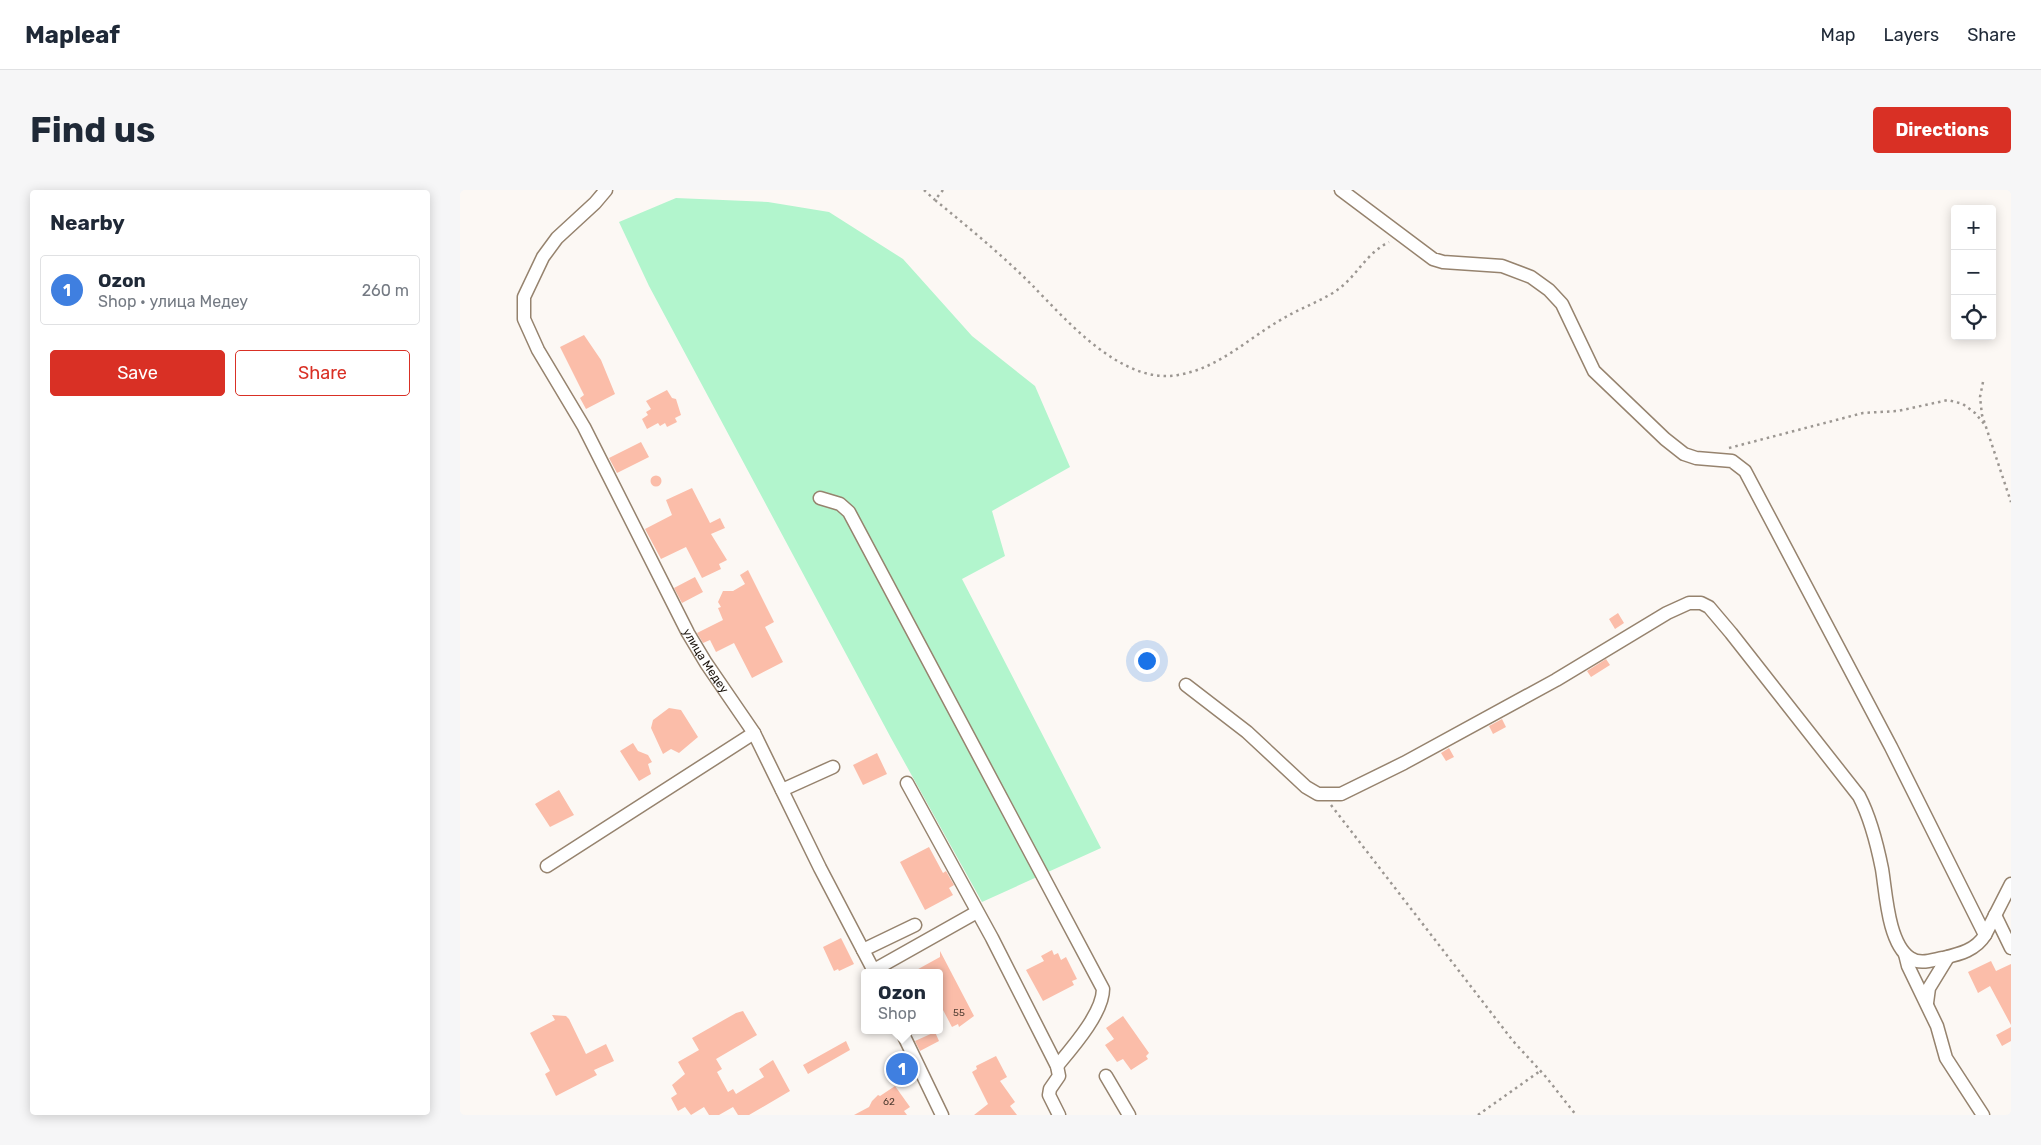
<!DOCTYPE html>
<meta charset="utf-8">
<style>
:root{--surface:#fff;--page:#f6f6f7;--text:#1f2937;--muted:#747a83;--line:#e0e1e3;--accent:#d93025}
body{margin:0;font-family:Rubik,sans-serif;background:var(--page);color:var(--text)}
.controls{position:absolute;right:15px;top:15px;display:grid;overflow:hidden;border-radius:5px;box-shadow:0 2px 12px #0003}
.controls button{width:45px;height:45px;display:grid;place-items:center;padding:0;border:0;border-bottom:1px solid var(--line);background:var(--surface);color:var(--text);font:25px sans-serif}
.you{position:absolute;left:686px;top:470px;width:18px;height:18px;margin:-12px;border:4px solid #fff;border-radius:50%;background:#1a73e8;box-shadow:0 0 0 8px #1a73e833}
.badge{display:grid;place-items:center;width:32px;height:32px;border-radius:50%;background:var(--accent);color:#fff;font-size:16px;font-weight:700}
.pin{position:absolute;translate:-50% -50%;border:2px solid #fff;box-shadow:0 1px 5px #0006}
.popup{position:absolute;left:401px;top:779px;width:82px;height:65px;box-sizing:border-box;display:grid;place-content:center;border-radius:5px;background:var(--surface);filter:drop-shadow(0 1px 4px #0005);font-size:16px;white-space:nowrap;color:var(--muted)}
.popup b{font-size:19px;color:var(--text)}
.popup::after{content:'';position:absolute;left:50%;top:100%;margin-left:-10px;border:10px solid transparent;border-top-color:var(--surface)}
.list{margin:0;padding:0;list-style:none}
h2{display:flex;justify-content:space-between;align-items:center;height:65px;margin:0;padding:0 20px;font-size:21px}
h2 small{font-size:16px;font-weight:400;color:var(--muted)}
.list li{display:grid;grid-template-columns:32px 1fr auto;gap:15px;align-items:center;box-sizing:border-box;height:70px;margin:0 10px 10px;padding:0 10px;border:1px solid var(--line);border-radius:5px}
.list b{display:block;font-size:19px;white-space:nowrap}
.list p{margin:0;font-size:16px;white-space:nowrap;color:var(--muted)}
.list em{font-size:16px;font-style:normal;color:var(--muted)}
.actions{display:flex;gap:10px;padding:15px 20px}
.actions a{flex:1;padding:11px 0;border:1px solid var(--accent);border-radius:5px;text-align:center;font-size:18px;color:var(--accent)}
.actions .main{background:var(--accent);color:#fff}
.icon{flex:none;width:28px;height:28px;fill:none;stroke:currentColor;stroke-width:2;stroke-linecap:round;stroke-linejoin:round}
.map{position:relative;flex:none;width:1551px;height:925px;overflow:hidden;border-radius:5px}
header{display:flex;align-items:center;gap:30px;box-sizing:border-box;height:70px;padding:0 25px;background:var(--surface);border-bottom:1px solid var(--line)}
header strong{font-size:24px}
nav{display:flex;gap:28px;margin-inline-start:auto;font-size:18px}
.intro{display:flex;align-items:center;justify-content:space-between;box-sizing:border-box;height:120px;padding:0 30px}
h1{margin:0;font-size:35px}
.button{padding:12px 22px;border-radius:5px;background:var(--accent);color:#fff;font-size:18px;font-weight:700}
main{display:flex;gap:30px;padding:0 30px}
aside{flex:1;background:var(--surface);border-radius:5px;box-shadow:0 2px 12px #0003}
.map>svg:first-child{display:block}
.green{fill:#b2f5cd}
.building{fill:#fbbda9}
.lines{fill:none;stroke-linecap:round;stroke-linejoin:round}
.minor-casing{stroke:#96836e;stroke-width:15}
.path{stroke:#9c9792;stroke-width:2.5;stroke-dasharray:2.5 4;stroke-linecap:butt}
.minor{stroke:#fff;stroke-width:12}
.labels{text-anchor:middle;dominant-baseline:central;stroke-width:4;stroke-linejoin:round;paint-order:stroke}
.number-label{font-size:10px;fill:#523e33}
.street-label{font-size:12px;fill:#1a130c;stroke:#fcf8f4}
</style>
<header>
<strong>Mapleaf</strong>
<nav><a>Map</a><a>Layers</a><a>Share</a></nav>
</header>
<div class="intro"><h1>Find us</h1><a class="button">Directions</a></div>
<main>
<aside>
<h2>Nearby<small></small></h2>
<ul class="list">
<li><span class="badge" style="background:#3f7fe0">1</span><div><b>Ozon</b><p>Shop · улица Медеу</p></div><em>260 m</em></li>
</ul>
<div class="actions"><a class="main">Save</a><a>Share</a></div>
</aside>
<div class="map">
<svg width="1551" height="925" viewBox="0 0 1551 925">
<rect width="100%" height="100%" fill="#fcf8f4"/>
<!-- green -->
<path class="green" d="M216 8 308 12 369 22 443 69 512 146 575 196 610 277 532 321 545 366 502 389 641 658 522 712 431 548 189 96 159 32Z"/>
<!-- building -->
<path class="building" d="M124 145 141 170 155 204 126 219 120 208 124 205 100 157Z
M207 200 212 208 216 209 221 225 215 228 217 232 207 237 205 233 200 236 198 233 187 239 182 229 188 225 186 222 191 219 186 211Z
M181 252 189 267 157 283 149 268Z
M190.5 291a5.5 5.5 0 1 1 11 0a5.5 5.5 0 1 1-11 0Z
M232 298 250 333 260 328 265 338 251 344 267 370 259 374 261 379 242 388 226 357 201 369 185 339 212 325 206 310Z
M288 380 314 432 305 437 323 472 292 488 274 453 256 462 250 450 243 453 237 443 263 430 258 418 261 417 258 412 263 401H273L285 394 280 385Z
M235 387 243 402 222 413 214 398Z
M1158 423 1164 433 1155 439 1149 429Z
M1146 469 1150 475 1131 487 1127 481Z
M209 518 221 520 238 547 219 563 211 559 203 564 191 538 193 530Z
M1042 529 1046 537 1033 544 1029 536Z
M173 553 178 561 188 565 192 572 188 574 191 584 179 591 160 561Z
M989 558 994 567 986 571 981 563Z
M417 563 427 584 403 595 393 575Z
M99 600 114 625 90 637 75 614Z
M469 657 483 683 486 681 494 695 489 698 493 705 465 720 440 672Z
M381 748 394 774 379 781 378 779 374 781 363 757Z
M592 760 594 765 598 763 601 770 606 767 617 789 612 791 614 795 583 811 566 780 584 771 581 766Z
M480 761 514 826 499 837 498 834 492 837 483 820 480 783H451L480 767Z
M1531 771 1536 781 1551 774V835L1530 796 1518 803 1508 782Z
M283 821 297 845 256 869 262 879 257 882 268 902 273 899 276 904 304 887 299 879 313 870 330 901 289 925H278L273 917 259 925H249L244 917 231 925 225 917 218 921 211 908 217 904 212 895 225 884 218 872 239 860 232 848 276 823Z
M92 825 106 826 109 829 126 864 146 854 154 871 134 880 137 885 96 906 85 884 90 881 70 843 95 830Z
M663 826 689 863 686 866 688 869 671 880 663 869 657 872 645 855 654 849 646 838Z
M1551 837V851L1542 856 1536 845Z
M475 842 479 851 460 861 455 851Z
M386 851 390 860 348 884 343 875Z
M440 864 451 879 436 888 428 873Z
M536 866 547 887 540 891 555 912 550 916 557 925H514L528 914 512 882 517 879 516 876Z
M435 896 450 917 444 921 447 925H394L409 917 412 911 418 905 420 906Z"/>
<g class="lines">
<defs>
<g id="minor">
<path id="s1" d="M146 0 135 13 97 48 83 67 64 107V129L78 160 124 237 228 443 246 473 294 543 360 678 415 783"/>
<path d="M360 308 380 314 389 322 643 799C643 823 612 858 597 876"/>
<path d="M726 495 787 542 846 597 858 604H881L944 573 1096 490 1207 423 1229 413H1241L1249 417 1271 443 1399 606C1411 629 1417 654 1422 679 1426 703 1428 753 1450 768 1460 775 1472 770 1483 768 1500 764 1516 760 1525 745L1431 557 1285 281 1272 271 1236 268 1224 264 1205 249 1134 181 1102 114 1089 100 1071 87 1042 76 983 72 973 69 881 0"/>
<path d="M447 593 532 748 597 876 599 886 590 899 589 905 599 925"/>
<path d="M322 600 373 577"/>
<path d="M87 676 294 543"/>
<path d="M1535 725 1551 758"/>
<path d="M1525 745 1551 694"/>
<path d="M403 760 455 735"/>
<path d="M1445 764 1448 776 1477 836 1486 868 1523 925"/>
<path d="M414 780 517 722"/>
<path d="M1467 813 1469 798 1488 767"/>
<path d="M441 840 482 925"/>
<path d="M646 886 669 925"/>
</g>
</defs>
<!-- minor casing -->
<use href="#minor" class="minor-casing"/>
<!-- path -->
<path class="path" d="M464 0 475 10
M483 0 475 10C508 37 542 65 572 95 607 131 662 195 718 185 760 178 788 148 824 128 839 119 856 113 871 104 896 90 903 65 929 52
M1523 192 1520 207 1522 225 1551 312
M1269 258 1403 223 1438 221 1488 210 1503 214 1515 223 1525 235
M871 615 1053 851 1086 887 1116 925
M1018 925 1080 881"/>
<!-- minor -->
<use href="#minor" class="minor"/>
</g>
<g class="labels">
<!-- number labels -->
<g class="number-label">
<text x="499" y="823">55</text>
<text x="429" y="912">62</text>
</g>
<!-- street labels -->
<g class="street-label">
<text stroke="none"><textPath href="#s1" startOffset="546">улица Медеу</textPath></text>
</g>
</g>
</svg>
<div class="controls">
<button>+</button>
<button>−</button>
<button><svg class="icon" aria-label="locate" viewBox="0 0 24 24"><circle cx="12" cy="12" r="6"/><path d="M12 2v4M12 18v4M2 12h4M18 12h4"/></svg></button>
</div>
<div class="you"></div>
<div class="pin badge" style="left:442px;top:879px;background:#3f7fe0">1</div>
<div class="popup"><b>Ozon</b>Shop</div>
</div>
</main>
